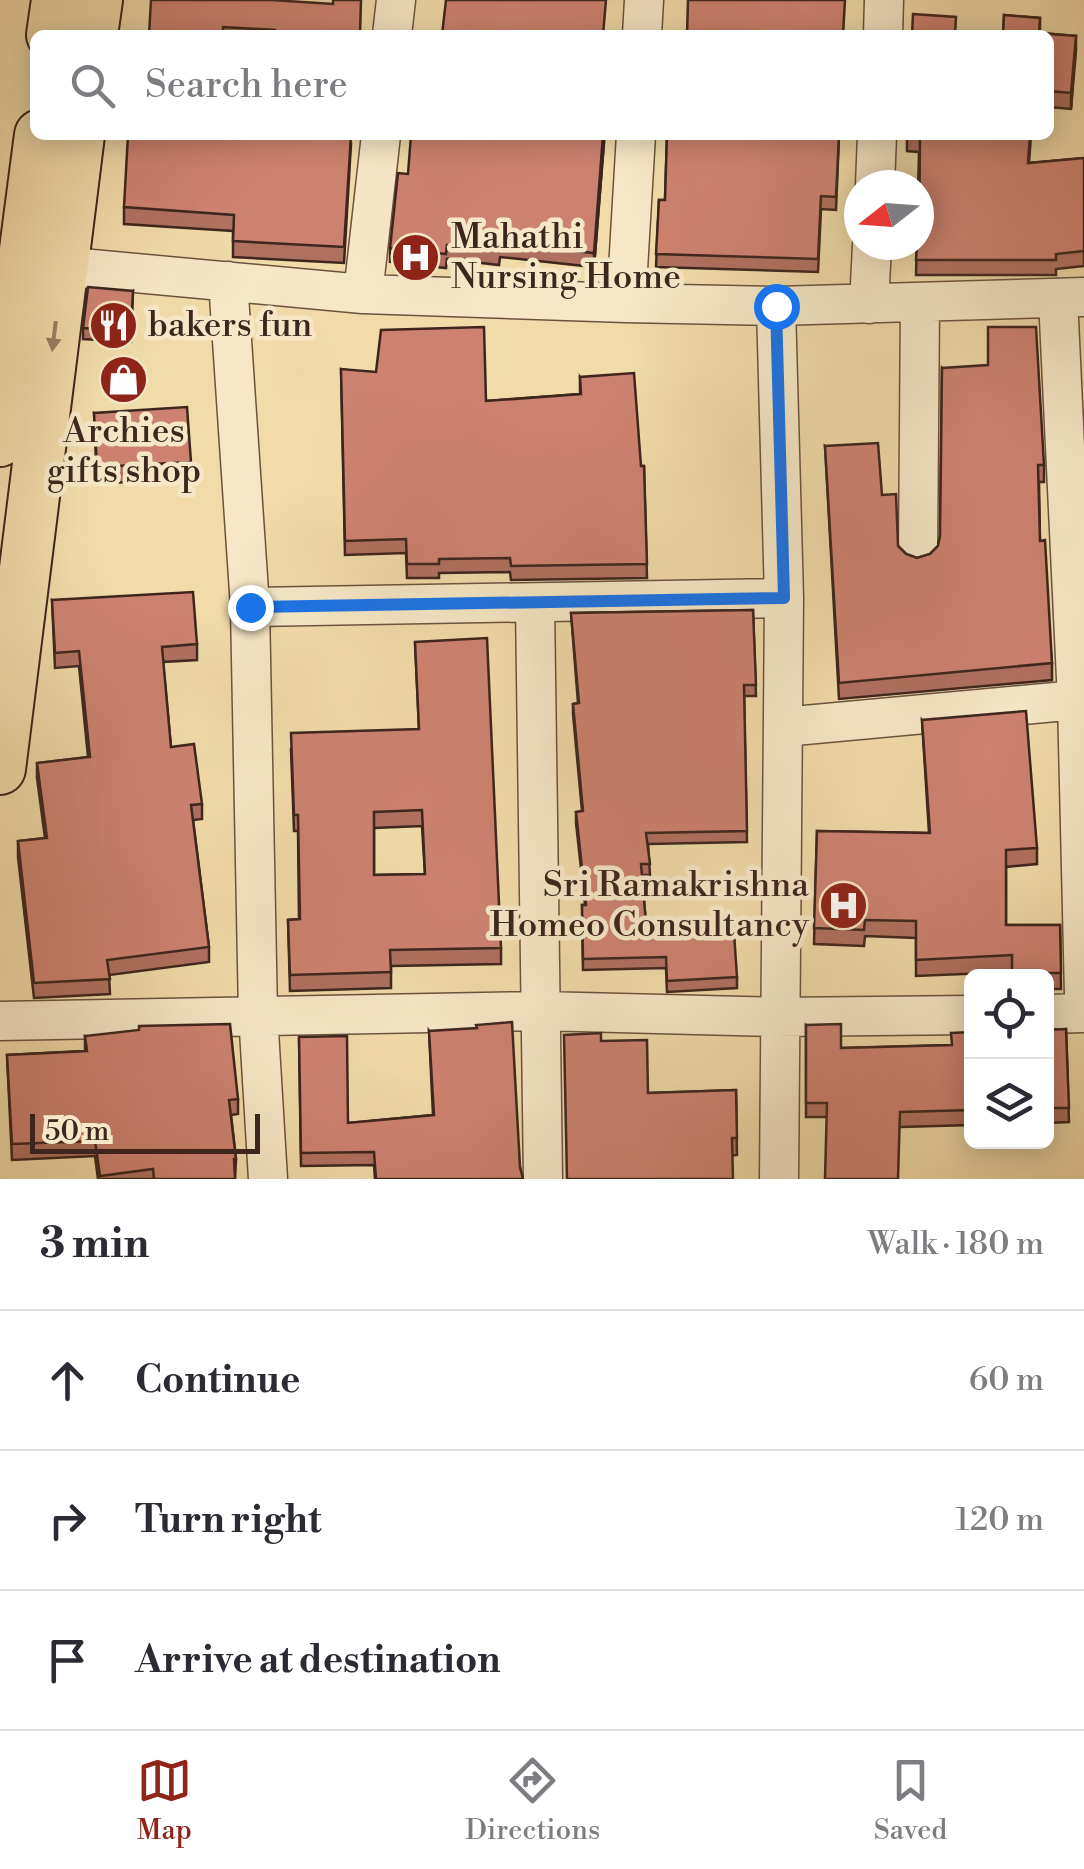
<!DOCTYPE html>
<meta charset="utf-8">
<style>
:root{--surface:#fff;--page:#f2f2f3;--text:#2b2b33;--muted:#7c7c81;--line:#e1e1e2;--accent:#8f2418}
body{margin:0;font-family:"Libre Bodoni",serif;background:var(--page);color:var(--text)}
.controls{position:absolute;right:30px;bottom:30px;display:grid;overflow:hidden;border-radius:15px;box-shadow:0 5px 25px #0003}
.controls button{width:90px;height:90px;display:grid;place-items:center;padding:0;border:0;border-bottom:2px solid var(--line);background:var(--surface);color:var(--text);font:50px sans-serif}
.compass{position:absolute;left:844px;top:170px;width:90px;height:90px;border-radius:50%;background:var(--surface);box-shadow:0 5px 25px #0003;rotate:253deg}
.scale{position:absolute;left:30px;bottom:25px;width:230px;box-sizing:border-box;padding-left:10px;border:5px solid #3e261c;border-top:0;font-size:28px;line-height:35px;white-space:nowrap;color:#3e261c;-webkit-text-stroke:8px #f6e8c7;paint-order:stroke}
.stop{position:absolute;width:30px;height:30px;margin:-22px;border:8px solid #1a73e8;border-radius:50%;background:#fff}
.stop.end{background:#1a73e8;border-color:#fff;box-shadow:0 2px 10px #0008}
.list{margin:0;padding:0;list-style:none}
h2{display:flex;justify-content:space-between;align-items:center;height:130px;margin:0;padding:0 40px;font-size:42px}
h2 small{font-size:32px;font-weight:400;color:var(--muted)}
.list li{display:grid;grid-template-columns:65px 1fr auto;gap:30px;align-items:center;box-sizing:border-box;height:140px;padding:0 40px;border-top:2px solid var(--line)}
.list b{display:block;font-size:38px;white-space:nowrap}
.list em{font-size:32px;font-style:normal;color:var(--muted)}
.icon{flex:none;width:55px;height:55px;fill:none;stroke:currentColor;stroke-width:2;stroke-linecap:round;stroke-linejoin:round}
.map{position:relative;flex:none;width:1084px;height:1179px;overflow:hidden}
.search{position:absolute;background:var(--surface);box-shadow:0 5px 25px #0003;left:30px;right:30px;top:30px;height:110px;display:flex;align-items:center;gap:25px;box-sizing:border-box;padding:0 35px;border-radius:15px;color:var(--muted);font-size:38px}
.sheet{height:550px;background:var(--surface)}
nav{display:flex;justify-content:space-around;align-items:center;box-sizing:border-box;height:140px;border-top:2px solid var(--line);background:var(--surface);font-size:28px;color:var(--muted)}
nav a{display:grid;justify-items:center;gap:5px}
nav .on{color:var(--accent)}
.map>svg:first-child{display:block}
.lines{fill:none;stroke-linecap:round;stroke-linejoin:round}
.minor-casing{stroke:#6b533f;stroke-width:41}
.major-casing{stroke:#3e261c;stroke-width:54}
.minor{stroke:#f6e8c7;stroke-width:38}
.major{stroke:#f1dba9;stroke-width:50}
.wall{fill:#b07060;stroke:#3e261c;stroke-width:2.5;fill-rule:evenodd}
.shaded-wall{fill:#905b4e;stroke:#3e261c;stroke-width:2.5}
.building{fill:#cd8270;stroke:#3e261c;stroke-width:2.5;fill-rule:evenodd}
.oneway{fill:#988062}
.route{stroke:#1a73e8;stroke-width:12}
.labels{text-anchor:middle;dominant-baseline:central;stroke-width:9;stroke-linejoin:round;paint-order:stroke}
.poi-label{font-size:35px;fill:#3e261c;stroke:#f6e8c7;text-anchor:start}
</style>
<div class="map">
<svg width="1084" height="1179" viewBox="0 0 1084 1179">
<rect width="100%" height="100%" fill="#f1dba9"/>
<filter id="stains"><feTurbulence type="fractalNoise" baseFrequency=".002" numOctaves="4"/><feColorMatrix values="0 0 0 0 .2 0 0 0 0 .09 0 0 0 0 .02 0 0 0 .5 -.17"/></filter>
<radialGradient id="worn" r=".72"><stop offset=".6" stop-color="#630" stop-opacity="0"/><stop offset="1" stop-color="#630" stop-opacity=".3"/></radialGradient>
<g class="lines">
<defs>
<path id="minor" d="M392 35 396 0
M642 35 644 0
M883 35 884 0
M875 185 877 135
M38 264 363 294 626 303 776 306 1084 297
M228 281 250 607 258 1014 268 1179
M363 294 381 135
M1058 298 1077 700 1084 995
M626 303 636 135
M869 304 872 245
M776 306 784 598 779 1179
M918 552 920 303
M535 604 543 1179
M250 607 784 598
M783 727 1077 700
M1046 1014 1084 1013
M0 1021 540 1011 779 1017 972 1015"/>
<path id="major" d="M52 35 57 0
M92 35 97 0
M0 441 40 135
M0 769 79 135"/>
</defs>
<!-- minor casing -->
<use href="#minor" class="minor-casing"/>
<!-- major casing -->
<use href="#major" class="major-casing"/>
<!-- minor -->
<use href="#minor" class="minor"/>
<!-- major -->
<use href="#major" class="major"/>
</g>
<!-- wall -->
<path class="wall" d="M333 4 360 35H149Z
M1004 15 1040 18V33L1076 36 1071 109 1049 107V35H1003Z
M667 135H850V136H839L836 210 821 209 818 272 656 267 659 200H665Z
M907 135H1031L1029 163 1084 158V266L1056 269V275H916L919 152 907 151Z
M604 142 594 267 500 257 499 265 447 259 446 268 390 262V248L408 174Z
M351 144 344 263 233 257V231L124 224V207Z
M133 291 131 342 83 339V328Z
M942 368 1044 465V482H1039L1040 541 1052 663V680L839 699 825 446 882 495 898 546 906 554 917 558 930 554 938 546 940 536Z
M341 369 486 401 580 394V377L641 466H644L647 578 511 580 510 572 439 573V578H407L406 553 345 555Z
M94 413 191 462V478L97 484Z
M52 600 197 644V660L163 662 171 747 202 804V819L193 820 209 947V962L109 975 110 994 34 998 18 857V841L45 838 37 778V763L88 757 79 666 55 668Z
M753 610 756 696H744L747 842 648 844 650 875H642L646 924 737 977V988L667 992 666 968 583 970 582 905H585L576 823V812L582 811 573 714V704L578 703 571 613Z
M415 642 501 948V964L391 966V988L290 991 288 920 299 919 298 831H294L291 749 419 729ZM422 826 425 874 374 875V828Z
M922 720 1037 848V864L1006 867V925H1060L1061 989H1046V976H1012V972L916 976V938L865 936 864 946 814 944 817 831 929 833Z
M806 1025 841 1048 952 1045 972 1032V1125L900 1127 827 1117H806Z
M1066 1029 1069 1122 1046 1123V1030Z
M429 1031 520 1167 523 1179H375L374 1165 301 1166 299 1037 348 1123 433 1115Z
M85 1036 238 1099V1114L231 1115 236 1159 235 1179H98L95 1156 12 1160 7 1055 85 1051Z
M601 1041 648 1093 736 1090 737 1155 567 1179Z"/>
<!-- shaded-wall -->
<path class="shaded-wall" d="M1076 36V51L1071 109V93Z
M604 135V142L594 267V253Z"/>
<!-- building -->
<path class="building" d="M151 0H271L333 4V0H361L360 34 275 35V30L223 27V35H149Z
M446 0H606L603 35H442Z
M688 0H845L843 35H687Z
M913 14 956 17 955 35H912Z
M1004 15 1040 18 1039 33 1076 36 1071 93 1049 91V35H1003Z
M128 135H351L344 247 233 241 234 215 124 207Z
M411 135H603L594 253 500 243 499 251 447 245 446 254 390 248 398 173 408 174Z
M667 135H839L836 197 821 196 818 259 656 254 659 200H665Z
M907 135H1030L1028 163 1084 158V251L1056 254V260H916L917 245H919L920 137Z
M88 287 133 291 131 331 83 328Z
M484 327 486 401 581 394 580 377 634 373 641 466H644L647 564 511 566 510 558 439 559V564H407L406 539 345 541 341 369 376 372 381 330Z
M988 327H1036L1044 465H1038L1040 541 1045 540 1052 663 839 683 825 446 878 443 882 495 896 494 898 546 906 554 917 558 930 554 938 546 940 536 942 368 988 365Z
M187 407 191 462 97 467 94 413Z
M193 592 197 644 162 647 171 747 194 744 202 804 191 805 209 947 107 960 110 979 34 983 18 841 47 838 37 763 90 757 79 651 55 653 52 600Z
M753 610 756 685H744L747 831 646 833 650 864H641L646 924 733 918 737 977 667 981 666 957 583 959 582 905H586L576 812 583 811 573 704 579 703 571 613Z
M487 638 501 948 390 950 391 972 290 975 288 920 300 919 298 815H294L291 733 419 729 415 642ZM422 810 425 874 374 875V812Z
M1026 711 1037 848 1006 850V925H1060L1061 973H1012V955L916 960V921L865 920 864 930 814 928 817 831 930 833 922 720Z
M512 1022 520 1167 523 1179H376L374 1152 301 1153 299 1037 347 1036 348 1123 434 1115 429 1031 477 1028 476 1025Z
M230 1024 238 1099 229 1100 236 1159H234L235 1179H154L153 1169 100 1176 95 1141 12 1144 7 1055 87 1051 85 1036 139 1030V1026Z
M841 1024V1048L952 1045 951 1033 972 1032V1110L900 1112 898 1179H825L827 1103H806V1025Z
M1066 1029 1069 1108H1046V1030Z
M601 1033V1041L647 1040 648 1093 736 1090 737 1138H732L733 1179H567L564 1035Z"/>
<!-- one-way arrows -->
<defs><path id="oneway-solid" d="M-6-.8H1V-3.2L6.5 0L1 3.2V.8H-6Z" transform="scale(2.5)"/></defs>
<use class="oneway" href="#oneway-solid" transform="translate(54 336) rotate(97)"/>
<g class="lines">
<!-- route -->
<path class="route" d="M250 607 784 598 776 306"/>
</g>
<!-- icons -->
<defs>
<symbol id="hospital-disc" viewBox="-11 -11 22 22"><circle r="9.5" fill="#8f2418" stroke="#f6e8c7"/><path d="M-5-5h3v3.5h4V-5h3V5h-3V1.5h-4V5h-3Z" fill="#fff"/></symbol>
<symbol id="restaurant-disc" viewBox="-11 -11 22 22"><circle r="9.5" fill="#8f2418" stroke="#f6e8c7"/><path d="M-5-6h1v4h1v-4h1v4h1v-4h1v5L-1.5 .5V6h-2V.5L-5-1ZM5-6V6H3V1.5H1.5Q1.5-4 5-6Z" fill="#fff"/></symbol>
<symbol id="shop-disc" viewBox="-11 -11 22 22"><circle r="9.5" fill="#8f2418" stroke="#f6e8c7"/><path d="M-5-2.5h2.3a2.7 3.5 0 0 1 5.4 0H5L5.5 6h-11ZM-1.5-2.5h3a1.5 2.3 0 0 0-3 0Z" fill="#fff"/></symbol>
</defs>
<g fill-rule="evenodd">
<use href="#hospital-disc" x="388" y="230" width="55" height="55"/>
<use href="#restaurant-disc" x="86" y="298" width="55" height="55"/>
<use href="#shop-disc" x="96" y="352" width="55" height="55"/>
<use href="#hospital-disc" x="816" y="878" width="55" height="55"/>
</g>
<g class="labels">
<!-- poi labels -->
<g class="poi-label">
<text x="451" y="237">Mahathi<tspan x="451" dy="40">Nursing Home</tspan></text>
<text x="148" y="325">bakers fun</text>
<text x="124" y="431" text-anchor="middle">Archies<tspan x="124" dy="40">gifts shop</tspan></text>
<text x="809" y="885" text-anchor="end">Sri Ramakrishna<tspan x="809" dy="40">Homeo Consultancy</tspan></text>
</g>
</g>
<rect width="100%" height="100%" filter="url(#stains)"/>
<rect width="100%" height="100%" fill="url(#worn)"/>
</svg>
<div class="controls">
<button><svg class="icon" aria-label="locate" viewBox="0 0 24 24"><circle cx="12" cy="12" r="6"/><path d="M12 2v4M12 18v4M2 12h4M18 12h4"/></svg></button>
<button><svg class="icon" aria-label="layers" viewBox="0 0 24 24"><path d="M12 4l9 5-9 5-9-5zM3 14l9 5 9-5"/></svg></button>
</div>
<svg class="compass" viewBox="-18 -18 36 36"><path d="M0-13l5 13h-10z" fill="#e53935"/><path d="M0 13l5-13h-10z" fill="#7c7c81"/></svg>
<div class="scale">50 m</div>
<div class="stop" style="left:776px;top:306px"></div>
<div class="stop end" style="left:250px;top:607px"></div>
<div class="search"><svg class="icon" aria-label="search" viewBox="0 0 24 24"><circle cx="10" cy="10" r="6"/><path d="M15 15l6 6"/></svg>Search here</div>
</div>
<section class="sheet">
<h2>3 min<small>Walk · 180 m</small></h2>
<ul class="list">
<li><svg class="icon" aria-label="ahead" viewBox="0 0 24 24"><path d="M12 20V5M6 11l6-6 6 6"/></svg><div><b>Continue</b></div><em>60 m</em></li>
<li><svg class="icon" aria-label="right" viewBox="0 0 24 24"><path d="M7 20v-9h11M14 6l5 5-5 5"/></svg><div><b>Turn right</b></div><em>120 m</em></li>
<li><svg class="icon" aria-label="arrive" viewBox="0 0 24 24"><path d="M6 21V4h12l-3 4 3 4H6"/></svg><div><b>Arrive at destination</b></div></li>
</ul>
</section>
<nav>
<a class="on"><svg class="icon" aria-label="map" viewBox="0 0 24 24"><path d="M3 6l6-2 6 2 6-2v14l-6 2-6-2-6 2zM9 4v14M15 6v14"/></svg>Map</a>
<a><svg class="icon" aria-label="directions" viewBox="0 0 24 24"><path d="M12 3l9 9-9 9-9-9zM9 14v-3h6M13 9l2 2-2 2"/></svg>Directions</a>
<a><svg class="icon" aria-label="saved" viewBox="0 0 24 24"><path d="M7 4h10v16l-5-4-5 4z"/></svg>Saved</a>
</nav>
